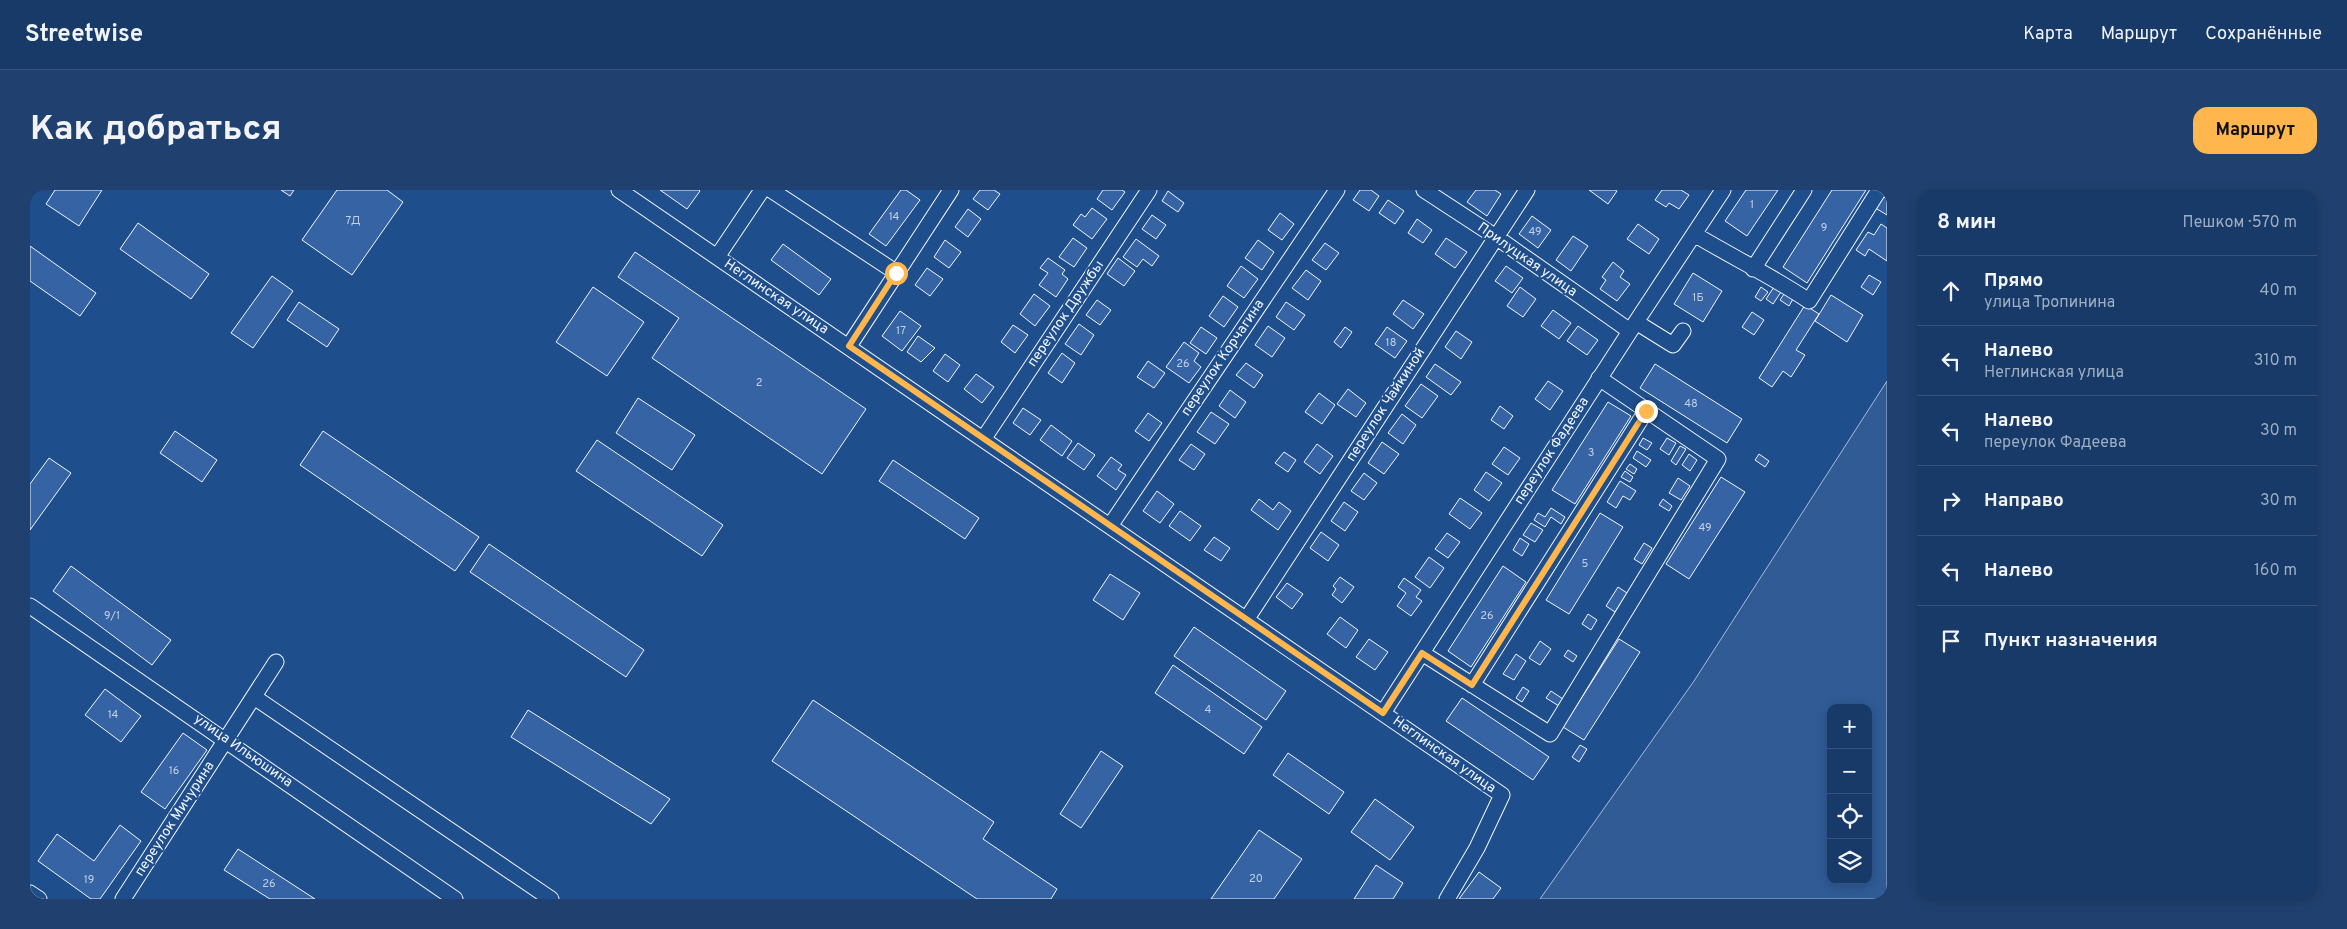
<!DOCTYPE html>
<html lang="ru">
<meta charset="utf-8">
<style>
:root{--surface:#173a69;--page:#20416f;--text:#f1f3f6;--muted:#9eadc0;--line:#36547d;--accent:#ffb74d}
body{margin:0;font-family:Overpass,sans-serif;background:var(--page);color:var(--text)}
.controls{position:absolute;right:15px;bottom:15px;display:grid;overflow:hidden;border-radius:10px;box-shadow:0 2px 12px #0003}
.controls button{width:45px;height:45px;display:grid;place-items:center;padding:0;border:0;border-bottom:1px solid var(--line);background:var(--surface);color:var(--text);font:25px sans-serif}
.stop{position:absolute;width:15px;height:15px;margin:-11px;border:4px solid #ffb74d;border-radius:50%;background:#fff}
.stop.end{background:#ffb74d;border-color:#fff;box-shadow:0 1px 5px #0008}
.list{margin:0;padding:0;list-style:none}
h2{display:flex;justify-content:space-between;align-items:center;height:65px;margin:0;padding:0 20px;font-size:21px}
h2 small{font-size:16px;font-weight:400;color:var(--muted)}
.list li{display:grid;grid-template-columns:32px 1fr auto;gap:15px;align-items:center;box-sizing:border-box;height:70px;padding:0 20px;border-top:1px solid var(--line)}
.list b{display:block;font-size:19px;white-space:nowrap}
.list p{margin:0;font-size:16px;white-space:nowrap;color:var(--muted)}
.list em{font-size:16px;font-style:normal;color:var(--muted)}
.icon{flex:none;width:28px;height:28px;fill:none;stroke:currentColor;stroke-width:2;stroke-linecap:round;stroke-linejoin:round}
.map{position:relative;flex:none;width:1857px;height:709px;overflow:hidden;border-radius:15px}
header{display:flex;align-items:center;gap:30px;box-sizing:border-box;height:70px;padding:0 25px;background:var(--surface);border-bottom:1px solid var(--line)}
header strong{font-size:24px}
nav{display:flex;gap:28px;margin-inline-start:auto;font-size:18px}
.intro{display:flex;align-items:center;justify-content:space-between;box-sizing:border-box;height:120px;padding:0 30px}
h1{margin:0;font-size:35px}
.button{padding:12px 22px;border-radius:15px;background:var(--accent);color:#111;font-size:18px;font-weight:700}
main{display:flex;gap:30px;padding:0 30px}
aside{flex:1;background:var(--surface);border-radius:15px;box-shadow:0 2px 12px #0003}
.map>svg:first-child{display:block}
.green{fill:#305b95;stroke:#a8bbd7;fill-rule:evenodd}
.building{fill:#3563a3;stroke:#f2f6ff}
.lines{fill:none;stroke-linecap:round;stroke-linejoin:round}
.minor-casing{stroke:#f2f6ff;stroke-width:17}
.minor{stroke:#1f4e8c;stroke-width:15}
.route{stroke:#ffb74d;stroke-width:6}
.labels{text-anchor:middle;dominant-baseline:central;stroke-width:4;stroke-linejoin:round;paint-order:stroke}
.number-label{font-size:11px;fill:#c3d1e8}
.street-label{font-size:14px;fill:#f2f6ff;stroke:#1f4e8c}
</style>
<header>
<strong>Streetwise</strong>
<nav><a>Карта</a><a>Маршрут</a><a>Сохранённые</a></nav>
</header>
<div class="intro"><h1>Как добраться</h1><a class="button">Маршрут</a></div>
<main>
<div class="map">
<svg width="1857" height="709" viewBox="0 0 1857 709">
<rect width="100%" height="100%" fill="#1f4e8c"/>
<!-- green -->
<path class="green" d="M1857 191V709H1510L1664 491ZM1801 518H1838V690H1801Z"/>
<!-- building -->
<path class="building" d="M25 0H72L49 36 16 14Z
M251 0H264L260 6Z
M307 0H357L373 12 322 85 272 50Z
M630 0H669L670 1 657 19Z
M871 0H876L890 10 856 56 839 44Z
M950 0H964L970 4 958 20 943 9Z
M1073 0H1092L1095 2 1082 20 1067 9Z
M1330 0H1341L1349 6 1339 21 1323 10Z
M1446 0H1465L1471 4 1457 26 1437 12Z
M1559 0H1585L1587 1 1578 14Z
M1632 0H1651L1659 5 1649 19 1639 13 1636 17 1625 10Z
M1716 0H1748L1717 46 1695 31Z
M1802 0H1836L1777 93 1753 77Z
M1138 1 1154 13 1148 22 1132 11Z
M1849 4 1857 9V25L1842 16Z
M1358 10 1374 21 1365 34 1349 23Z
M1062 18 1077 29 1062 49 1043 35 1051 24 1055 27Z
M938 19 951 29 938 47 925 37Z
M1250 23 1264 34 1252 50 1238 40Z
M1122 25 1136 35 1126 49 1112 39Z
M1502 26 1521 40 1508 58 1489 44Z
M1387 29 1402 40 1393 53 1378 43Z
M108 33 179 84 161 109 90 59Z
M1608 34 1629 49 1619 64 1597 49Z
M1851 34 1857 38V71L1839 59 1835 66 1826 60 1838 42 1844 45Z
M1543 46 1558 56 1541 81 1526 70Z
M1043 48 1057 58 1044 77 1029 67Z
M1416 48 1437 62 1425 78 1405 64Z
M1106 49 1129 66 1122 76 1113 69 1107 77 1093 67Z
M915 50 931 62 919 78 904 67Z
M1228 50 1244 62 1232 80 1215 68Z
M1295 53 1309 63 1296 80 1282 70Z
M753 54 801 89 789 105 741 70Z
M0 56 66 103 50 126 0 91Z
M605 62 836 219 792 284 622 168 649 128 588 87Z
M1018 68 1035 80 1032 84 1038 89 1026 107 1009 95 1018 83 1010 78Z
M1088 68 1105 81 1094 96 1077 84Z
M1583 72 1594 81 1590 87 1600 94 1587 111 1570 99 1576 90 1572 87Z
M1211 76 1228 89 1214 108 1197 96Z
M1476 76 1493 88 1482 103 1465 91Z
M897 78 913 89 900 106 885 95Z
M1276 80 1291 91 1278 110 1262 98Z
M1663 83 1692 101 1673 132 1644 114Z
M1839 85 1851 92 1843 105 1831 97Z
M242 86 263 101 223 158 201 143Z
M563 97 614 132 577 186 526 152Z
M1490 97 1506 109 1493 127 1477 116Z
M1731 97 1738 102 1731 111 1725 107Z
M1744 97 1751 102 1743 114 1736 109Z
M1004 104 1020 116 1005 136 990 124Z
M1754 104 1763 109 1759 116 1750 110Z
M1801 105 1833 125 1817 152 1785 131Z
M1193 106 1208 117 1194 137 1179 126Z
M1067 110 1081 120 1070 135 1056 125Z
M1373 110 1394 124 1383 139 1363 124Z
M269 112 309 139 297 157 257 130Z
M1256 112 1275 125 1264 140 1246 127Z
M1775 115 1789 124 1766 160 1775 165 1761 187 1753 181 1742 197 1729 188Z
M1523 120 1541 133 1529 149 1511 136Z
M870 121 891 136 872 161 852 146Z
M1722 122 1734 130 1724 145 1712 137Z
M1049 134 1064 145 1051 165 1035 154Z
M983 135 998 145 985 163 971 152Z
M1238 136 1255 148 1242 167 1225 155Z
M1548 136 1568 150 1557 165 1537 151Z
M1171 137 1187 148 1176 164 1160 153Z
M1315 137 1322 142 1311 158 1304 152Z
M1357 137 1377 151 1365 168 1345 154Z
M1426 141 1442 152 1431 169 1415 157Z
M888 146 905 158 891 172 877 162Z
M1154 152 1169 163 1164 171 1171 177 1159 193 1136 177Z
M1032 163 1045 173 1032 193 1018 183Z
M915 164 930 175 918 192 903 181Z
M1118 171 1135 183 1124 198 1107 187Z
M1216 173 1233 185 1224 198 1206 185Z
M1405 174 1431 192 1421 205 1396 187Z
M1625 174 1712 229 1697 253 1610 198Z
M946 184 964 197 952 213 934 199Z
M1518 191 1533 201 1520 220 1505 209Z
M1391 194 1408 206 1392 228 1375 216Z
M1318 199 1336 213 1326 227 1307 214Z
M1200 200 1216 212 1205 228 1189 216Z
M1289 203 1305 215 1292 234 1275 222Z
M608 208 665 245 642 280 586 243Z
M1578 212 1601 226 1545 314 1522 300Z
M1470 216 1483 226 1474 239 1461 230Z
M993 218 1011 230 1000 245 983 233Z
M1181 222 1199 234 1185 254 1167 242Z
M1118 223 1132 233 1119 251 1105 241Z
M1372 224 1386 235 1373 254 1358 243Z
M1021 235 1042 251 1032 266 1010 250Z
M145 241 187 270 172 292 130 263Z
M293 241 449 347 425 381 270 275Z
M1613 248 1622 253 1617 260 1609 255Z
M1637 248 1646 253 1639 265 1630 259Z
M567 250 693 335 672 366 546 281Z
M1352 252 1369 264 1354 284 1338 273Z
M1048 253 1065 265 1054 280 1037 268Z
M1161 254 1175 264 1164 280 1149 270Z
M1287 254 1303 266 1290 284 1274 272Z
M1650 256 1656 259 1646 275 1641 271Z
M1474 257 1490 268 1478 285 1462 274Z
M1607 261 1621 270 1616 277 1603 268Z
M1254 262 1266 270 1258 282 1245 273Z
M1659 264 1667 270 1660 281 1652 275Z
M1729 264 1739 271 1735 277 1725 270Z
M1081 267 1092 275 1088 280 1096 285 1086 300 1067 286Z
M19 268 41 283 0 340V294Z
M863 270 949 328 935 349 849 291Z
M1600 274 1607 279 1604 284 1596 279Z
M1595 281 1603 287 1600 292 1591 287Z
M1456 282 1472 293 1459 311 1444 300Z
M1334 283 1347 293 1334 310 1321 301Z
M1691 287 1715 302 1659 389 1636 374Z
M1648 288 1660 296 1651 310 1639 303Z
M1590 291 1606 301 1600 310 1593 306 1586 318 1577 312Z
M1127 301 1144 314 1130 333 1113 321Z
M1430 308 1452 323 1440 339 1419 324Z
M1229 309 1243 320 1249 312 1261 321 1248 340 1221 320Z
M1633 309 1642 316 1639 321 1629 315Z
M1314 312 1328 322 1315 341 1301 331Z
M1521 318 1535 327 1531 334 1521 327 1515 337 1504 330 1508 323 1515 327Z
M1150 321 1171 336 1160 351 1139 336Z
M1570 323 1593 337 1539 424 1516 410Z
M1501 333 1513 340 1505 352 1493 345Z
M1291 342 1309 355 1298 371 1280 358Z
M1417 343 1430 352 1418 368 1405 359Z
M1184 347 1200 358 1191 371 1174 360Z
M1490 348 1499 354 1492 366 1483 360Z
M1614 353 1622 358 1612 374 1604 369Z
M459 354 614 460 596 487 440 382Z
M1399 367 1414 378 1400 398 1385 387Z
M41 376 141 450 122 475 23 401Z
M1473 376 1496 392 1441 477 1418 461Z
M1080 384 1110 403 1093 430 1063 410Z
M1310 387 1324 397 1312 413 1302 405 1306 399 1303 396Z
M1374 388 1391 400 1386 407 1392 411 1381 426 1367 416 1376 403 1368 397Z
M1257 393 1273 404 1262 419 1246 407Z
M1588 397 1597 403 1585 422 1576 416Z
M1558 424 1567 430 1561 440 1552 434Z
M1310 427 1328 440 1316 458 1297 444Z
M1164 437 1256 501 1236 530 1144 466Z
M1339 449 1358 462 1345 480 1326 467Z
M1589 449 1610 462 1554 550 1533 537Z
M1510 451 1521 459 1510 475 1499 468Z
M1538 460 1547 466 1543 472 1534 466Z
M1486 464 1496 471 1484 490 1473 484Z
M1143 475 1232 537 1214 564 1125 503Z
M1493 497 1499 501 1492 512 1486 508Z
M75 499 111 526 91 552 55 525Z
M1521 501 1533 509 1529 516 1516 508Z
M1432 508 1519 567 1503 590 1416 531Z
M783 510 964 632 953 649 1027 699 1021 709H947L742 571Z
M498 520 640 609 621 634 481 547Z
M153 543 177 560 135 619 111 602Z
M1550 555 1557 559 1549 572 1542 567Z
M1071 561 1093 576 1051 638 1030 624Z
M1258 563 1314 602 1299 624 1243 585Z
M1345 609 1384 637 1360 670 1321 642Z
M90 635 111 651 70 709H61L8 671 27 644 64 671Z
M1229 640 1272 669 1244 709H1181Z
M208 659 285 709H240L194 680Z
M1346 675 1373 693 1363 709H1324Z
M1449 682 1471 698 1463 709H1429Z"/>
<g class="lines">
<defs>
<path id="minor" d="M589 0 1472 605 1447 658 1417 709
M741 0 867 83
M1394 0 1466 47 1600 141
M1664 44C1702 67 1742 86 1779 111L1849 0
M687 67 732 0
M1723 79 1774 0
M1606 132 1643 155 1653 141
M819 156 921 0
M954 248 1119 0
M1080 336 1307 0
M0 416 425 709
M1216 430 1497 0
M1392 463 1520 544 1688 269 1569 188
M1442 495 1616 221
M224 507 521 709
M1353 523 1606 132 1693 0
M0 703 9 709
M93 709 246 472"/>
</defs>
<!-- minor casing -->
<use href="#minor" class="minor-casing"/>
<!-- minor -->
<use href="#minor" class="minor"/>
</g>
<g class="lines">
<!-- route -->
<path class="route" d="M866 83 819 156 1353 523 1392 463 1442 495 1616 221"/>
</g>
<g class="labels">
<!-- number labels -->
<g class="number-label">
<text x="1722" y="15">1</text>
<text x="864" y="27">14</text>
<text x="323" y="31">7Д</text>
<text x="1794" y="38">9</text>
<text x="1505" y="42">49</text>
<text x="1668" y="108">1Б</text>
<text x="871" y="141">17</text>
<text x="1361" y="153">18</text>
<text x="1153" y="174">26</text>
<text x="729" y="193">2</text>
<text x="1661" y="214">48</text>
<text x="1561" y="263">3</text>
<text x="1675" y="338">49</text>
<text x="1555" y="374">5</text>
<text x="82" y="426">9/1</text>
<text x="1457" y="426">26</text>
<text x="1178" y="520">4</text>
<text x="83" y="525">14</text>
<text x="144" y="581">16</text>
<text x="1226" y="689">20</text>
<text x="59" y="690">19</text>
<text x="239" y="694">26</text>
</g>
<!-- street labels -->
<g class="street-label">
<text transform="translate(1497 70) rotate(35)">Прилуцкая улица</text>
<text transform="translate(746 107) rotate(34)">Неглинская улица</text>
<text transform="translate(1036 124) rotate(-56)">переулок Дружбы</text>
<text transform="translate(1193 168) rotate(-56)">переулок Корчагина</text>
<text transform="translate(1356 215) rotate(-57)">переулок Чайкиной</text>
<text transform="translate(1522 261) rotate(-57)">переулок Фадеева</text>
<text transform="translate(213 561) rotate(35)">улица Ильюшина</text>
<text transform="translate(1414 565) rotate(35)">Неглинская улица</text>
<text transform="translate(145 629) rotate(-57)">переулок Мичурина</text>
</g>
</g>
</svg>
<div class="controls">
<button>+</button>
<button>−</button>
<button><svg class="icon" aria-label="locate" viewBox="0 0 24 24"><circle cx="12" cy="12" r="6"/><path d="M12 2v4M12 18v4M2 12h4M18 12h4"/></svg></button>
<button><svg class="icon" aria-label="layers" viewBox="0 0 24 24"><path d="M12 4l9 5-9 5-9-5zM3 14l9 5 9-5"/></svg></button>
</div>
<div class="stop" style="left:866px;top:83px"></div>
<div class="stop end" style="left:1616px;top:221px"></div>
</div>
<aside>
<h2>8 мин<small>Пешком · 570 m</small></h2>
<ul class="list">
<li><svg class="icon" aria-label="ahead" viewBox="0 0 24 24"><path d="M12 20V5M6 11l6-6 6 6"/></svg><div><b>Прямо</b><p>улица Тропинина</p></div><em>40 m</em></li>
<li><svg class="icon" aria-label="left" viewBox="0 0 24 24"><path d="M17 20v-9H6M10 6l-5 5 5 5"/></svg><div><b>Налево</b><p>Неглинская улица</p></div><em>310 m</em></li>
<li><svg class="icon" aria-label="left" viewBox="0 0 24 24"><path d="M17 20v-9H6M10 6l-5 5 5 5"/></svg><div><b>Налево</b><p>переулок Фадеева</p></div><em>30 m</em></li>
<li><svg class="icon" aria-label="right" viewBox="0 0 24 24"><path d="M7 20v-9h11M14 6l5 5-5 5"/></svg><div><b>Направо</b></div><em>30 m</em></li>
<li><svg class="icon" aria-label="left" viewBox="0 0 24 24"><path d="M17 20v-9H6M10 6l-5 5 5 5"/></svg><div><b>Налево</b></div><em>160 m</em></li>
<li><svg class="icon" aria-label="arrive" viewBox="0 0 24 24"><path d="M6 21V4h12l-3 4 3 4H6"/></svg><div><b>Пункт назначения</b></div></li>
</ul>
</aside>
</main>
